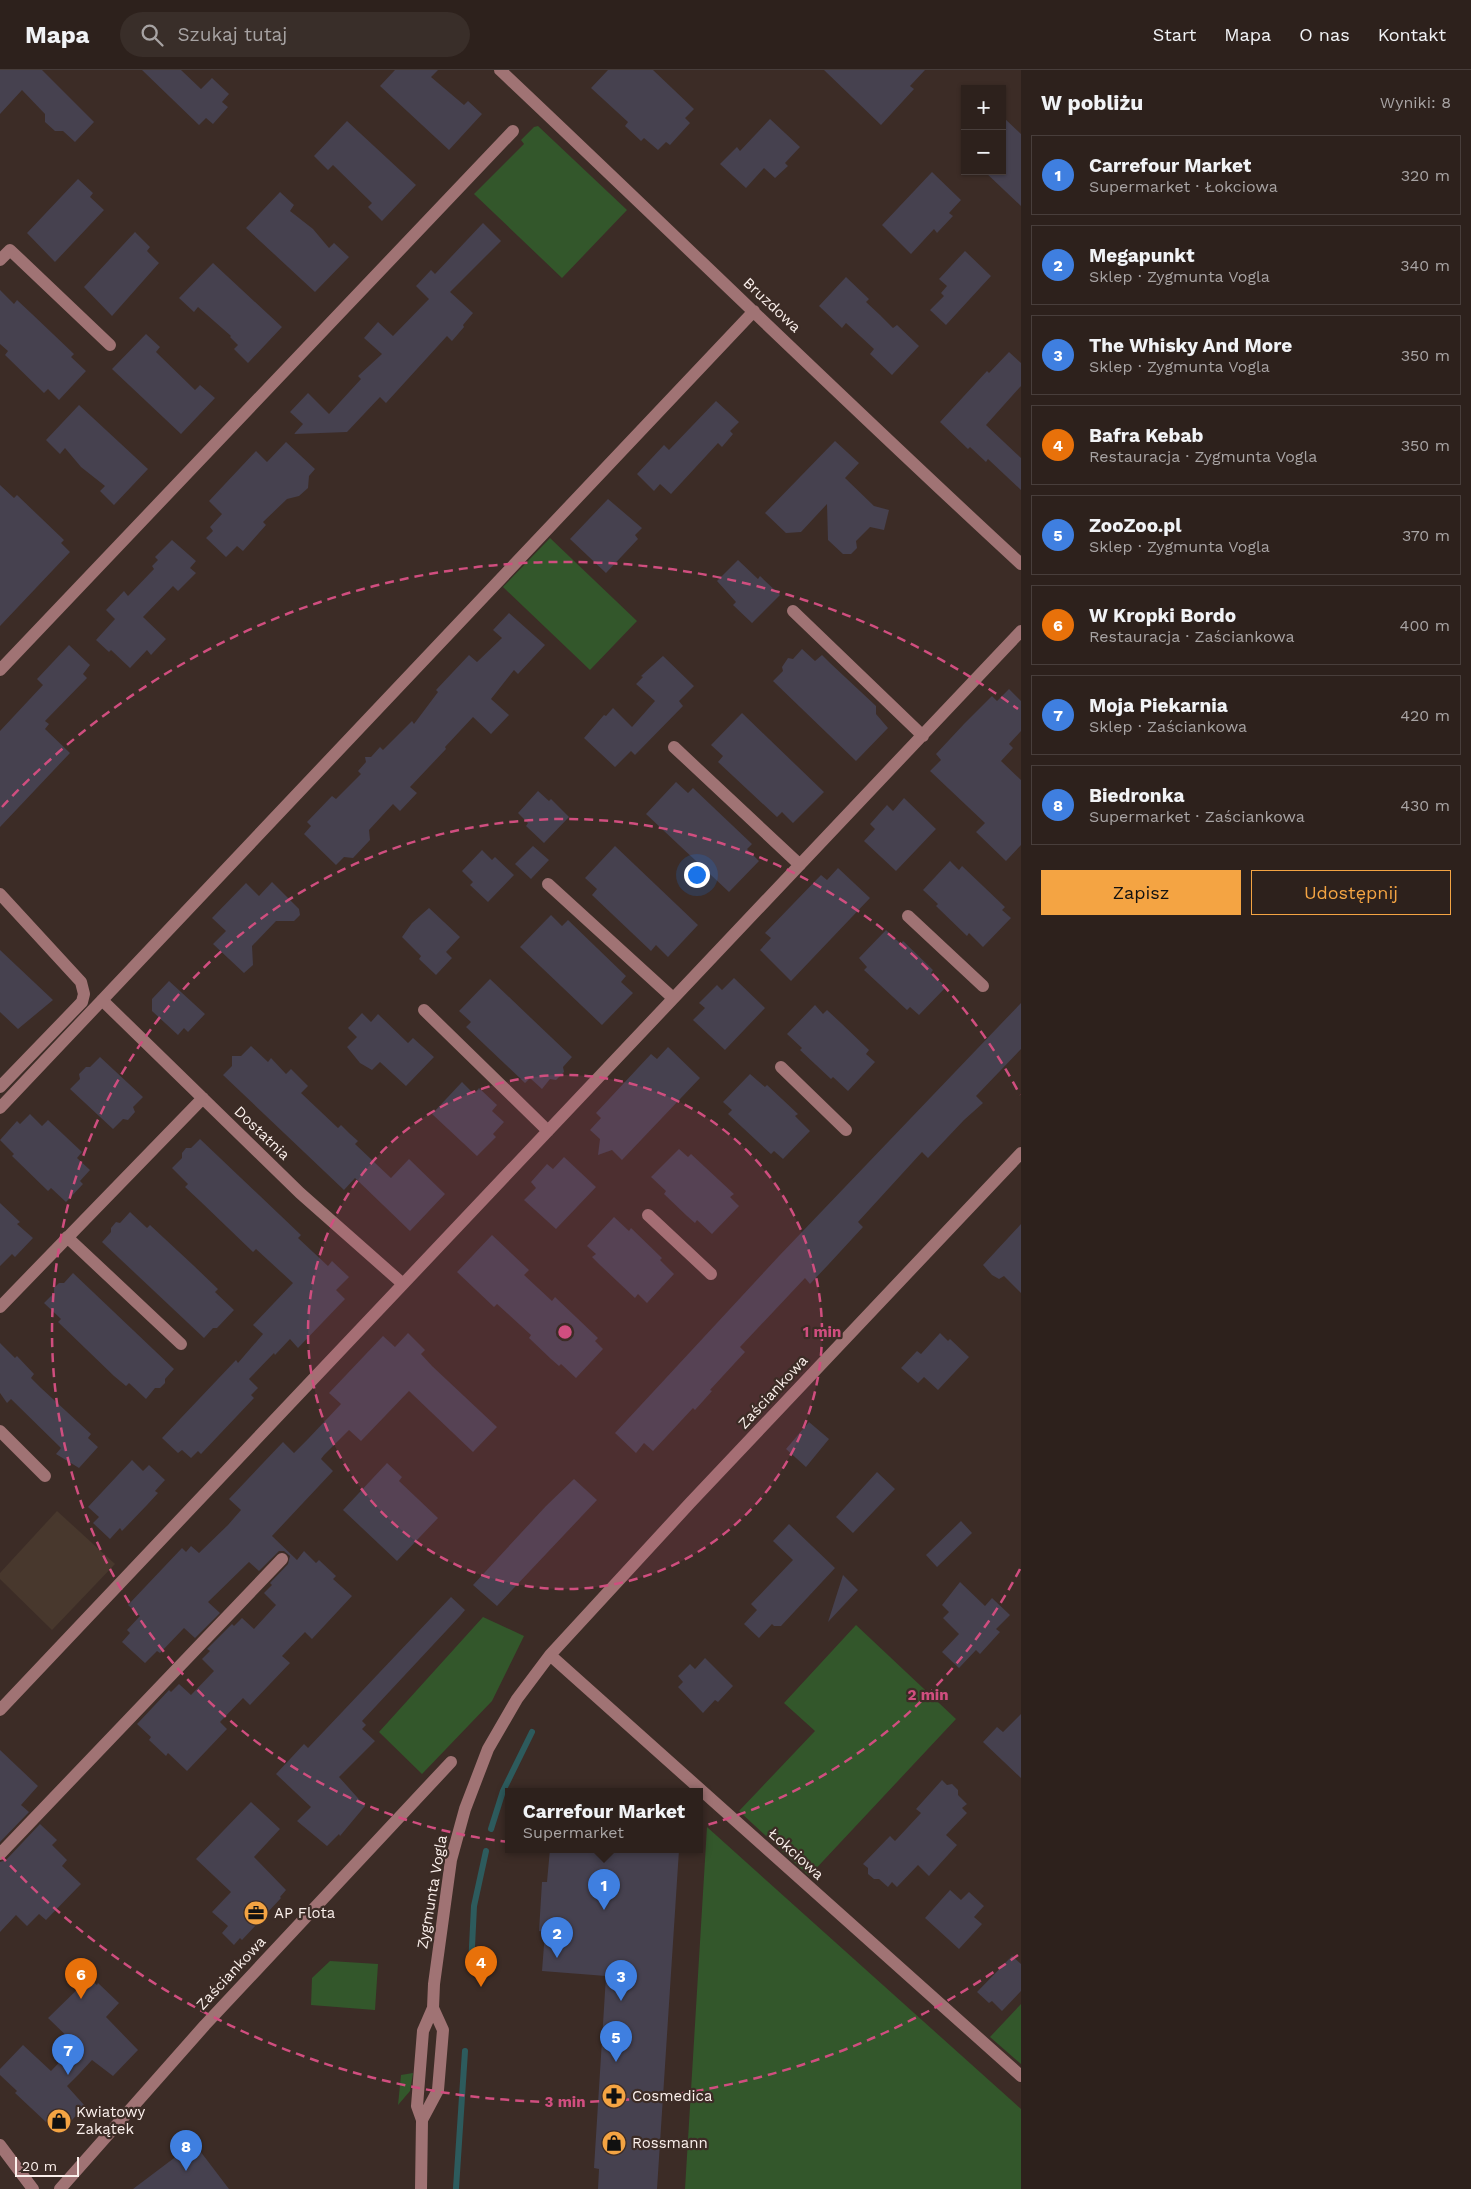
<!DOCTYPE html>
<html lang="pl">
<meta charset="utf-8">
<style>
:root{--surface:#2d211c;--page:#392e29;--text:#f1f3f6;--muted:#a7a3a3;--line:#483e3b;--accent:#f4a443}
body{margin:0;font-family:"Work Sans",sans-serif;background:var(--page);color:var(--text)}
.controls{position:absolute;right:15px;top:15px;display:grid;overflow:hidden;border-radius:0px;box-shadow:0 1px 4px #0004}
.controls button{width:45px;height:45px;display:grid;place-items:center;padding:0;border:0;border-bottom:1px solid var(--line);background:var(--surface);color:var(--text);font:25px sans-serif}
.scale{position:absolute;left:15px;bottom:12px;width:64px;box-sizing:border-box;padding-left:5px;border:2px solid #fbf0ec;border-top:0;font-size:14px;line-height:18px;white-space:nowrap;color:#fbf0ec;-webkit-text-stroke:4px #3c2c26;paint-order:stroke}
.you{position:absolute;left:696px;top:804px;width:18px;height:18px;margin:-12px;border:4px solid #fff;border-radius:50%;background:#1a73e8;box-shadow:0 0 0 8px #1a73e833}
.badge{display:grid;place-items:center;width:32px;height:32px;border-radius:50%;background:var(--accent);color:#fff;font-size:16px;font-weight:700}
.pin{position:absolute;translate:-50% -41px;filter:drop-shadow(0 1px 2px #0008)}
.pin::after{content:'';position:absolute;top:26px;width:18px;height:15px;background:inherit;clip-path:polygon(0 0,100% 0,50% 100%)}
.popup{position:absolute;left:505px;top:1718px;width:198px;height:65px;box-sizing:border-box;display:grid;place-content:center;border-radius:0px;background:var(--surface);filter:drop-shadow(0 1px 4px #0005);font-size:16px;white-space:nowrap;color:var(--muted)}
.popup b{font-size:19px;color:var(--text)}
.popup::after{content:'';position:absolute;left:50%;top:100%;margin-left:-10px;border:10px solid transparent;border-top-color:var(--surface)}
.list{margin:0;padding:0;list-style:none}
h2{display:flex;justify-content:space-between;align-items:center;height:65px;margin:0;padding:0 20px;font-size:21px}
h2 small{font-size:16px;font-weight:400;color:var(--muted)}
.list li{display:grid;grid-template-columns:32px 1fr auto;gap:15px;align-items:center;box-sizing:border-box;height:80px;margin:0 10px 10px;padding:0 10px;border:1px solid var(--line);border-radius:0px}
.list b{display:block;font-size:19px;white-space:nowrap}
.list p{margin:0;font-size:16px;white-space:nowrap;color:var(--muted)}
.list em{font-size:16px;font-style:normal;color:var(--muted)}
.actions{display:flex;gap:10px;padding:15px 20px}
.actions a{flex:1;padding:11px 0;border:1px solid var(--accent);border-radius:0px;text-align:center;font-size:18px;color:var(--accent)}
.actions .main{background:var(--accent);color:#111}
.icon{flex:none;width:28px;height:28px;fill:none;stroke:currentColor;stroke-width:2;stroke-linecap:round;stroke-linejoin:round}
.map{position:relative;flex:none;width:1021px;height:2119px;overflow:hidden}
header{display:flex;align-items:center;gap:30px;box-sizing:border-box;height:70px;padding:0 25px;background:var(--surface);border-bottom:1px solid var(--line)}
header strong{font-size:24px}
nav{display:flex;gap:28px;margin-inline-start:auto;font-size:18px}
.search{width:350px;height:45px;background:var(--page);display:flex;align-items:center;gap:12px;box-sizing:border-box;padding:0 18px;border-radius:28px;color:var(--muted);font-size:19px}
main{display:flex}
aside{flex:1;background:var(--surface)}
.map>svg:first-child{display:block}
.industrial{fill:#48382d}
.green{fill:#33572b}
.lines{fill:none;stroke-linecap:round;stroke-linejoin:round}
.stream{stroke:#2d5b5d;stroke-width:6}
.building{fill:#46414f}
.minor{stroke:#a07374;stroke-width:12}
.ring{fill:none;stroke:#d04e7f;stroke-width:2.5;stroke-dasharray:9 6}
.labels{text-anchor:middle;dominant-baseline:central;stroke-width:4.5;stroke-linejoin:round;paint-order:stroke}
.street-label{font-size:15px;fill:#fbf0ec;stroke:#3c2c26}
.poi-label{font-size:15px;fill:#fbf0ec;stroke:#3c2c26;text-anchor:start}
.centre{fill:#d04e7f;stroke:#3c2c26;stroke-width:2.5}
.ring-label{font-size:15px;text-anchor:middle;font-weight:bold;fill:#d04e7f;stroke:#3c2c26;stroke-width:4.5;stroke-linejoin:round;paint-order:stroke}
</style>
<header>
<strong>Mapa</strong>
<div class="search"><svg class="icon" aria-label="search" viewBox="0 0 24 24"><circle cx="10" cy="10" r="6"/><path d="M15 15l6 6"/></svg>Szukaj tutaj</div>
<nav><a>Start</a><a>Mapa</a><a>O nas</a><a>Kontakt</a></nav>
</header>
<main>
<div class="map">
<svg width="1021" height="2119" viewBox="0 0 1021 2119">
<rect width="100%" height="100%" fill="#3c2c26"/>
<!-- industrial -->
<path class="industrial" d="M57 1441 115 1494 52 1560 0 1509V1503Z"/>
<!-- green -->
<path class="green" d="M538 56 627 140 562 208 474 124 524 74 521 70 534 57Z
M550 468 637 551 590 600 503 517Z
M483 1547 524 1566 492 1631 422 1704 379 1662Z
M856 1555 956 1649 809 1806 739 1741 815 1661 784 1633Z
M707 1757 1021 2039V2119H685Z
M330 1891 378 1894 375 1940 311 1935 312 1908Z
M1021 1934V1994L990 1967Z
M413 2003 410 2021 398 2035 401 2005Z"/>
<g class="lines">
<!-- stream -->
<path class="stream" d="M491 1759 503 1721 532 1662
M471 1897 474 1836 486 1781
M456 2118 465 1981"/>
</g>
<!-- building -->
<path class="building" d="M0 0H42L94 52 75 72 63 61H55L45 52V44L22 20 0 44Z
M142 0H181L201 19 212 8 229 24 222 32 228 37 213 54 206 48 199 55Z
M395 0H438L431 7 464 35 468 31 482 44 449 80 380 16Z
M608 0H653L694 39 685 48 690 53 670 75 666 72 658 80 644 68 641 71 625 56 628 52 591 18Z
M824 0H925L910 16 914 19 881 55Z
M1002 46 1021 64V136L984 101H1002Z
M770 49 800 77 785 93 788 96 775 108 764 98 746 118 720 94 737 77 740 81Z
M347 51 416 115 382 151 368 137 372 133 333 95 328 100 314 86Z
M932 102 961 130 949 143 953 146 937 163 934 159 911 184 882 155Z
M78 109 93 123 90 127 104 140 55 192 27 163Z
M280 122 294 135 290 141 313 159 329 178 334 173 349 187 315 222 246 158Z
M483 153 501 171 450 222 473 243 463 255 464 257 452 271 447 266 386 333 380 327 347 362 294 364 303 354 290 342 308 323 329 344 361 309 358 306 382 284 364 268 378 252 393 266 429 229 416 216 431 200 435 204Z
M135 162 150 177 147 181 159 193 112 246 84 217Z
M965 181 991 206 946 255 930 240 944 226 941 223 947 216 939 209Z
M213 193 282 257 248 293 234 279 238 275 230 267 231 266 198 237 194 242 179 228Z
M846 207 869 229 866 232 880 245 893 258 897 255 919 276 892 305 870 284 874 279 846 253 842 258 819 236Z
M0 220 14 234 17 230 32 244 74 284 71 287 86 301 59 330 48 319 44 323 5 285 8 281 0 274Z
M146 264 160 277 156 282 195 320 200 315 215 328 181 364 112 299Z
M1009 282 1021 293V316L986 355 1021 388V420L988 389 986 392 970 377 968 379 940 352 987 301 989 303Z
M716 331 739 352 730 361 733 364 722 377 718 373 671 424 660 414 654 421 637 404 664 375 669 380Z
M79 335 148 399 114 435 100 421 105 416 81 397 65 378 60 384 46 370Z
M835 371 859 393 845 408 874 436 889 440 884 460 870 457 856 471 857 478 851 484H843L828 470 827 434 801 462 786 463 765 443Z
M286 372 315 399 309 406 308 418 299 426 287 429 263 452 266 455 243 481 237 476 226 487 206 468 213 461 210 457 222 444 209 431 256 381 267 392Z
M0 415 14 428 17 425 64 470 61 473 70 482 0 556Z
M608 429 642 458 635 465 638 469 606 503 570 469Z
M172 470 196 491 190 498 196 503 178 521 173 516 143 547 166 569 151 585 147 580 130 598 111 580 109 582 96 570 115 549 106 540 124 521 128 526 154 499 152 496 158 490 155 487Z
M738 490 758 509 760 506 780 525 752 553 733 535 736 532 717 511Z
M509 543 545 575 518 604 514 600 491 629 509 645 491 664 473 647 445 677 446 679 410 717 417 723 400 741 393 734 369 760 370 770 353 788 344 787 336 795 304 764 311 756 307 752 332 726 336 729 361 704 358 701 366 692 365 687H371L380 677 383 680 412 651 414 654 438 622 436 620 469 585 477 592 502 568 493 560Z
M69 575 90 595 83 604 87 608 45 651 49 654 45 659 70 683 0 757V661L43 615 37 609Z
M802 579 815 591 822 585 830 593 876 636V644L888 658 856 691 773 611 783 601 782 597 788 588 793 589Z
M663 586 694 616 679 631 683 636 635 685 631 681 615 697 584 668 604 645 606 646 613 638 632 657 655 631 636 614 643 607 641 606Z
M1009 619 1021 631V661L1009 674 1013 678 1001 691 1021 710V775L1006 791 976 762 985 753 930 701 941 690 936 684 964 654 992 626 997 631Z
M742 643 824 722 793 753 782 742 777 747 718 692 723 686 711 675Z
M676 712 688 723 693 718 752 774 747 779 759 791 729 822 646 744Z
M538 721 549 731 551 729 569 747 544 773 526 756 528 753 518 743Z
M904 728 936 759 896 801 864 771 875 759 870 754 887 735 893 741Z
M533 776 549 790 531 809 515 794Z
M615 776 698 855 668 887 656 875 651 881 592 825 597 819 585 808Z
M482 780 492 790 495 787 514 805 488 832 470 815 473 812 462 801Z
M950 791 959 800 962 796 1005 837 1002 840 1011 848 983 877 969 863 967 866 936 836 938 834 923 820Z
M838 798 870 828 791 911 760 880 771 868 765 863 821 805 827 810Z
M272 812 299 839 300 845 294 851H276L252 876 253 895 244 903 213 874 226 861 212 848 246 813 259 826Z
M429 838 460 867 446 882 452 888 436 905 419 889 421 886 402 867 412 853Z
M551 845 562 856 568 850 626 906 621 912 633 923 602 955 520 877Z
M886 860 901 874 903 871 933 900 931 903 946 917 919 945 910 937 907 940 864 900 867 897 859 888Z
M0 880 53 930 18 959 0 942Z
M734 908 765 938 725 980 693 950 705 938 699 933 717 915 722 920Z
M490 909 572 987 563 997 564 1002 556 1010 550 1009 542 1019 530 1008 525 1013 466 957 471 952 459 941Z
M169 911 205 944 188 962 184 958 178 965 152 941V929Z
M1021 933V979L976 1026 983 1033 964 1050 928 1088 922 1082 858 1152 863 1157 828 1195 810 1214 805 1208 740 1277 745 1282 710 1320 712 1321 695 1340 693 1338 653 1381 644 1373 636 1383 615 1363 779 1186Z
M815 935 823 944 827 940 841 953 869 980 866 984 875 992 848 1021 833 1007 831 1009 800 980 802 978 787 964Z
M362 943 371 952 378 944 408 973 413 968 434 987 406 1016 380 992 372 1000 360 993 347 977 357 967 348 958Z
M251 976 268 992 271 988 286 1004 291 999 308 1016 301 1023 338 1058 341 1055 349 1063 358 1071 355 1074 391 1108 409 1089 445 1124 410 1161 355 1108 344 1120 223 1005 232 996V986H241Z
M668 977 700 1008 622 1090 612 1080 598 1085 600 1069 590 1060 601 1048 596 1043 651 984 657 989Z
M100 987 143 1027 133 1037 135 1042 128 1050 123 1049 113 1059 70 1019 80 1009 79 1004 86 997H90Z
M750 1004 765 1017 767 1015 798 1044 795 1046 810 1061 783 1089 774 1081 771 1084 728 1044 732 1040 723 1032Z
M462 1012 474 1024 479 1018 497 1035 492 1041 504 1052 493 1064 496 1067 477 1086 432 1044Z
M30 1044 42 1056 48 1050 82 1082 77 1088 90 1100 80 1111 83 1114 66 1132 51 1118 48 1121 12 1086 14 1084 0 1070 17 1051 20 1054Z
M200 1069 301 1165 298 1168 328 1196 332 1191 349 1207 336 1220 345 1229 298 1278 290 1269 275 1285 274 1283 249 1309 258 1318 251 1325 254 1328 201 1384 198 1381 191 1388 182 1380 178 1383 162 1368 236 1290 238 1293 263 1264 253 1255 293 1213 256 1179 253 1182 200 1131 185 1117 188 1114 172 1098 182 1088V1083L186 1078H191Z
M679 1079 688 1087 691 1084 734 1124 730 1127 739 1136 712 1164 697 1150 695 1153 687 1146 664 1124 666 1121 651 1107Z
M564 1087 596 1117 556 1159 524 1130 536 1118 531 1112 547 1094 553 1099Z
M0 1133 20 1152 17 1154 33 1168 15 1187 12 1184 0 1196Z
M130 1142 147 1158 150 1155 193 1195 218 1219 215 1222 234 1240 217 1258H213L204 1268 102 1172 111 1162V1158L116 1152 120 1153Z
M614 1147 629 1161 631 1158 662 1188 660 1190 674 1204 647 1233 638 1224 635 1228 600 1195 592 1187 596 1184 587 1176Z
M1021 1154V1223L1004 1206 999 1209 992 1205 983 1195Z
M492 1165 529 1200 524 1205 552 1231 555 1227 598 1268 595 1271 603 1279 576 1308 561 1294 559 1296 551 1289 529 1268 531 1265 497 1234 494 1237 457 1202Z
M73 1203 174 1299 165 1309V1313L160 1318H155L146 1329 129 1313 126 1316 114 1306 58 1252 61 1249 44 1233 54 1223V1218L59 1213H64Z
M408 1263 425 1280 421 1284 432 1296 497 1357 473 1382 409 1321 361 1371 349 1360 324 1385 321 1389 333 1401 272 1466 297 1490 304 1481 316 1493 319 1490 336 1506 333 1509 352 1526 312 1569 305 1562 282 1586 290 1593 250 1635 243 1628 220 1652 227 1659 187 1701 168 1683 166 1686 149 1670 151 1667 137 1654 169 1620 171 1622 179 1614 191 1625 214 1601 202 1589 210 1581 207 1579 232 1554 234 1556 242 1548 254 1559 276 1535 264 1523 272 1515 270 1513 288 1494 290 1486 284 1481H279L259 1501 249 1492 208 1532 220 1543 195 1568 184 1558 160 1583 157 1581 145 1593 122 1572 130 1563 127 1560 140 1546 128 1535 182 1478 186 1482 191 1476 199 1483 228 1455 241 1440 229 1429 283 1372 294 1383 308 1369 341 1334 329 1323 383 1266 395 1277Z
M940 1263 948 1271 950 1269 969 1287 938 1320 924 1307 918 1313 901 1298 917 1281 921 1284Z
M0 1273 15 1288 17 1286 34 1304 31 1308 41 1318 91 1364 88 1368 98 1377 79 1398 56 1384 61 1378 11 1329 7 1333 0 1323Z
M809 1352 829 1369 806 1397 786 1379Z
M132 1390 143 1401 149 1395 165 1410 155 1421 158 1423 147 1435 122 1461 120 1458 110 1469 93 1453 99 1447 88 1437Z
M387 1393 402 1407 399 1411 438 1448 397 1491 343 1440Z
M877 1402 895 1419 853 1463 836 1447Z
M574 1409 597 1430 497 1536 473 1515 546 1436Z
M961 1451 972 1463 937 1497 926 1485Z
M789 1454 835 1498 781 1556H774L772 1554 759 1568 744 1554 757 1540 751 1534 793 1490 773 1471Z
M843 1505 858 1520 828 1552Z
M960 1512 985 1536 992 1528 1010 1545 996 1559 1000 1562 980 1584 976 1580 959 1598 942 1582 959 1564 943 1548 949 1542 942 1535Z
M451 1527 465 1540 460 1546 362 1651 366 1655 362 1659 375 1671 339 1707 365 1736 340 1766 339 1764 327 1776 297 1751 311 1737 276 1704 304 1674 308 1678Z
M705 1588 733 1616 718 1632 715 1630 703 1643 678 1617 683 1612 678 1606 690 1594 695 1599Z
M1021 1644V1708L983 1672 997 1657 1003 1662Z
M0 1680 38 1716 21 1735 29 1742 0 1772Z
M942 1710 947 1715 952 1714 958 1720V1725L967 1734 962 1738 967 1743 946 1765 957 1775 929 1806 918 1795 897 1817 892 1812 888 1817 879 1809H874L868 1804V1798L863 1794 890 1766 895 1771 921 1743 916 1739Z
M251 1732 280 1759 254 1787 286 1820 280 1827 281 1828 242 1870 240 1868 234 1875 222 1863 228 1856 212 1842 231 1822 196 1789Z
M40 1754 57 1770 52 1775 67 1790 62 1796 81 1814 46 1850 39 1844 27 1856 16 1845 0 1862V1792L6 1790Z
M550 1779 679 1780 657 2119H598L599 2099 594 2098 606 1906 542 1901 545 1862 539 1861 542 1812H547Z
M950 1820 961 1830 969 1822 984 1836 974 1847 982 1854 959 1879 925 1848Z
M1012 1886 1021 1894V1921L1002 1941 992 1931 989 1933 977 1922Z
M89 1908 97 1915 98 1913 119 1933 106 1947 138 1980 113 2006 92 1990 80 2003 67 2016 85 2036 60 2063 48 2051 46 2052 15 2023 17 2021 0 2005V1999L23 1975 51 2001 76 1975 48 1948Z
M194 2073 229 2119H133Z"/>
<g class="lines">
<!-- minor -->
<path class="minor" d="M500 0C674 164 845 332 1021 494
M0 190 10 180 110 275
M793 541 923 666
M0 600 513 61
M674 677 800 795
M548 814 673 928
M0 824 81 912 84 924 82 932 0 1017
M908 846 983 916
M102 930 300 1123 403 1214
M424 940 548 1061
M781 997 846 1060
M0 1038 754 241
M648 1145 711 1204
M67 1167 181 1274
M0 1237 203 1028
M0 1361 45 1406
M550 1585 1021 2006
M0 1640 1021 561
M0 1784 282 1489
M422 2050 438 2020 443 1960 433 1938
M0 2075 33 2119
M60 2119 205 1955 451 1692
M421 2119 422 2050 417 2036 423 1961 433 1938 434 1914 451 1790 465 1739 488 1679 517 1629 550 1585 690 1433 1021 1083"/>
</g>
<!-- distance rings -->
<circle cx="565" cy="1262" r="257" fill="#d04e7f" fill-opacity=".12"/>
<g class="ring">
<circle cx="565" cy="1262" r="257"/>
<path d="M1020 1499A513 513 0 1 1 1020 1025"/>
<path d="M1018 1885A770 770 0 0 1 2 1787M2 737A770 770 0 0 1 1018 639"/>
</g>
<!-- icons -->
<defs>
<symbol id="office-disc" viewBox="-11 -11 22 22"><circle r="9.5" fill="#f4a443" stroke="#3c2c26"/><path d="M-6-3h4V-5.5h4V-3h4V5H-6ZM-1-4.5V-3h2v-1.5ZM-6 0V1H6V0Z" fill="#111"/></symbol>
<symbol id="pharmacy-disc" viewBox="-11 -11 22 22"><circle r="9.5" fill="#f4a443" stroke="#3c2c26"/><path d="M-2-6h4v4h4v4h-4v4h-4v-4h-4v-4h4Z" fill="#111"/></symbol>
<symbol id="shop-disc" viewBox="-11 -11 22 22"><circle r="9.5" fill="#f4a443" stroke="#3c2c26"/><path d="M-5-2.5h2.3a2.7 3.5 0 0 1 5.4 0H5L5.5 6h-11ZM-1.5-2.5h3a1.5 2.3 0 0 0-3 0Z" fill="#111"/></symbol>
</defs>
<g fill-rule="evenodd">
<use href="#office-disc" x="242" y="1829" width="28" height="28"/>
<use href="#pharmacy-disc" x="600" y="2012" width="28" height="28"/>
<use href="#shop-disc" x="45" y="2037" width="28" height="28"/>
<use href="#shop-disc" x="600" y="2059" width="28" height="28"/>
</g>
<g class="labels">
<!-- street labels -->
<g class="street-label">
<text transform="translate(772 235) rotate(43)">Bruzdowa</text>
<text transform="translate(262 1063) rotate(44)">Dostatnia</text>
<text transform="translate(773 1322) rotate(-47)">Zaściankowa</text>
<text transform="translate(796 1784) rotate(42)">Łokciowa</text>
<text transform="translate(432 1822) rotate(-80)">Zygmunta Vogla</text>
<text transform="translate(231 1903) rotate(-47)">Zaściankowa</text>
</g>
<!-- poi labels -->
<g class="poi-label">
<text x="274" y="1843">AP Flota</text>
<text x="632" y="2026">Cosmedica</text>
<text x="76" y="2042">Kwiatowy<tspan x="76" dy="17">Zakątek</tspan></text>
<text x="632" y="2073">Rossmann</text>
</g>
</g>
<circle cx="565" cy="1262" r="8" class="centre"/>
<g class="ring-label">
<text x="822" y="1267">1 min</text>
<text x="928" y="1630">2 min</text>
<text x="565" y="2037">3 min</text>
</g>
</svg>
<div class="controls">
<button>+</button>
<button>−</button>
</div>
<div class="scale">20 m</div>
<div class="you"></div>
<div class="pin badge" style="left:604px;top:1840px;background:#3f7fe0">1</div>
<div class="popup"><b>Carrefour Market</b>Supermarket</div>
<div class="pin badge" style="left:557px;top:1888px;background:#3f7fe0">2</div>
<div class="pin badge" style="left:621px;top:1931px;background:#3f7fe0">3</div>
<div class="pin badge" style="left:481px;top:1917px;background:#e8710a">4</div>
<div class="pin badge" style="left:616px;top:1992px;background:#3f7fe0">5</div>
<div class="pin badge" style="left:81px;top:1929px;background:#e8710a">6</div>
<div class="pin badge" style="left:68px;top:2005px;background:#3f7fe0">7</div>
<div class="pin badge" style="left:186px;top:2101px;background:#3f7fe0">8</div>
</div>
<aside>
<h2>W pobliżu<small>Wyniki: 8</small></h2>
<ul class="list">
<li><span class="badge" style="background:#3f7fe0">1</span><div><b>Carrefour Market</b><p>Supermarket · Łokciowa</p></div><em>320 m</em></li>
<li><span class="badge" style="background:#3f7fe0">2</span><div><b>Megapunkt</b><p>Sklep · Zygmunta Vogla</p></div><em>340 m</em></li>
<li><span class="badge" style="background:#3f7fe0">3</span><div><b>The Whisky And More</b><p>Sklep · Zygmunta Vogla</p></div><em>350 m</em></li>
<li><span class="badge" style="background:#e8710a">4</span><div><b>Bafra Kebab</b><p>Restauracja · Zygmunta Vogla</p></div><em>350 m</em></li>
<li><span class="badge" style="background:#3f7fe0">5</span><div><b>ZooZoo.pl</b><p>Sklep · Zygmunta Vogla</p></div><em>370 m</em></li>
<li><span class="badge" style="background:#e8710a">6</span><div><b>W Kropki Bordo</b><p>Restauracja · Zaściankowa</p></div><em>400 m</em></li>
<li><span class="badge" style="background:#3f7fe0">7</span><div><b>Moja Piekarnia</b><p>Sklep · Zaściankowa</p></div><em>420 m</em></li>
<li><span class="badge" style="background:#3f7fe0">8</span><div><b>Biedronka</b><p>Supermarket · Zaściankowa</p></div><em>430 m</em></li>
</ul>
<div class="actions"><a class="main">Zapisz</a><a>Udostępnij</a></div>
</aside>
</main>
